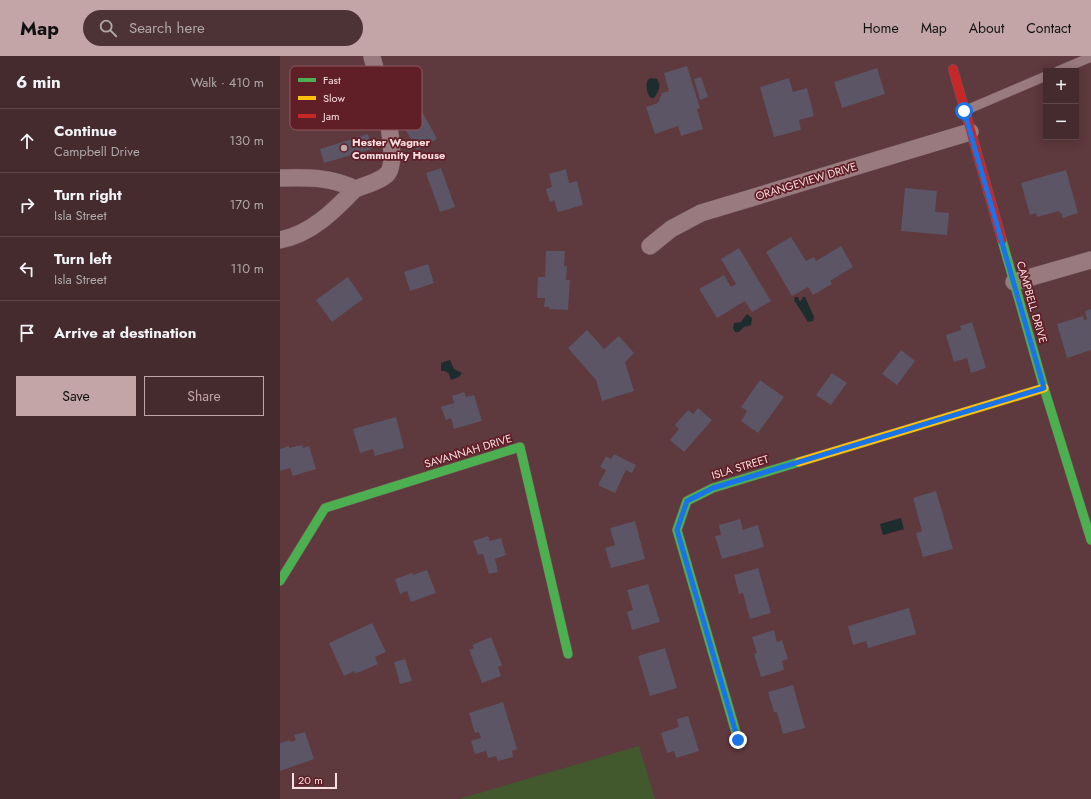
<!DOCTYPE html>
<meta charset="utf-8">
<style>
:root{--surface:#462b2e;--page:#4d3336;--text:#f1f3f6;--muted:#b0a7aa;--line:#5e474a;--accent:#c3a5a7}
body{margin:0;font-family:Jost,sans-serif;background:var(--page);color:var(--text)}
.controls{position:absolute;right:12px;top:12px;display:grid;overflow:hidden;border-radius:0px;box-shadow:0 2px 10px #0003}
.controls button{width:36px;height:36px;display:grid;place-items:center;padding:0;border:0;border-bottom:1px solid var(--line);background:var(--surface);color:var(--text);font:20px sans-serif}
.scale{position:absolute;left:12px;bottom:10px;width:45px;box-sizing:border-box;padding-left:4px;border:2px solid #f9dfe0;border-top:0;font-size:11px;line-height:14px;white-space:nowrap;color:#f9dfe0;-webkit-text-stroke:3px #601e27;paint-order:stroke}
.stop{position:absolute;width:12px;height:12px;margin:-9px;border:3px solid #1a73e8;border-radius:50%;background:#fff}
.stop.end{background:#1a73e8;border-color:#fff;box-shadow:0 1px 4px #0008}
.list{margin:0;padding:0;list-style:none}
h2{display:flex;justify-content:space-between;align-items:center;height:52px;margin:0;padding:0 16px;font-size:17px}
h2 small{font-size:13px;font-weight:400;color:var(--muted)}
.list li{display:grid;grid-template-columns:26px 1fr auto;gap:12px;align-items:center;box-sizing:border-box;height:64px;padding:0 16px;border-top:1px solid var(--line)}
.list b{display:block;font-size:15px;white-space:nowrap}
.list p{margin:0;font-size:13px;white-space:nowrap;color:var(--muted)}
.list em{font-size:13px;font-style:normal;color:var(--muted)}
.actions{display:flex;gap:8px;padding:12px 16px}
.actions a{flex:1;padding:9px 0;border:1px solid var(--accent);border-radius:0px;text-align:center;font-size:14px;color:var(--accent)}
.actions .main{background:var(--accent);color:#111}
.icon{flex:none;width:22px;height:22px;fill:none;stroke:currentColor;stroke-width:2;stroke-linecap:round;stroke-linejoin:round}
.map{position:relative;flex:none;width:811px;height:743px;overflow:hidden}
header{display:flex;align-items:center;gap:24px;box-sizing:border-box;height:56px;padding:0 20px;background:var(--accent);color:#111}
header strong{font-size:19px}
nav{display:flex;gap:22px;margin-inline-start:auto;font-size:14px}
.search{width:280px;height:36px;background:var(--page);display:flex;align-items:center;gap:10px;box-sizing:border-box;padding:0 14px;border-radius:22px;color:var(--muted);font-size:15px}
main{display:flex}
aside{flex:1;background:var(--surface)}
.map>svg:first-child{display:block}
.green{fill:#41592d}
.water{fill:#1d2c2d}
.building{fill:#5b5565}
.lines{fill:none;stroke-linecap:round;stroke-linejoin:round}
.lane-casing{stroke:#74575a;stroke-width:10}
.street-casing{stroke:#74575a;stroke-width:18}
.fast-casing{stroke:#74575a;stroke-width:10}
.slow-casing{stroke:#74575a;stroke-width:10}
.jam-casing{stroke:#74575a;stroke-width:10}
.lane{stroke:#997a7e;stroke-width:9}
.street{stroke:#997a7e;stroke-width:17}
.fast{stroke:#4caf50;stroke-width:9}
.slow{stroke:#ffc107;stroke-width:9}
.jam{stroke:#c62828;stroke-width:9}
.route{stroke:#1a73e8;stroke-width:5}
.poi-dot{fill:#c3a5a7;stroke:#601e27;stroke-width:1.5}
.labels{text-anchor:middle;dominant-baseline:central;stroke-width:3.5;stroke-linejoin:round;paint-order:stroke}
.poi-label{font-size:11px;font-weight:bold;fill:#f9dfe0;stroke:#601e27;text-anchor:start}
.street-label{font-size:11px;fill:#f9dfe0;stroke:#601e27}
.key{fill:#601e27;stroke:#8e585e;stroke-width:1}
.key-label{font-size:11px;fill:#f9dfe0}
</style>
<header>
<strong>Map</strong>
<div class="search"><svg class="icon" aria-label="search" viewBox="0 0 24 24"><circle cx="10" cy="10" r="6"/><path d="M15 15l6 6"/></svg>Search here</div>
<nav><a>Home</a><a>Map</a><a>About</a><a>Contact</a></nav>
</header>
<main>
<aside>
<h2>6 min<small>Walk · 410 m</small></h2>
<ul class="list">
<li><svg class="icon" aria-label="ahead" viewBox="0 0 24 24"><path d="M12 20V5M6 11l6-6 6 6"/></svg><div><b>Continue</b><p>Campbell Drive</p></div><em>130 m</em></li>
<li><svg class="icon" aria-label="right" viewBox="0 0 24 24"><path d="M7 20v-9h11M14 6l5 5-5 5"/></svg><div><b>Turn right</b><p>Isla Street</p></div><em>170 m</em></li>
<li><svg class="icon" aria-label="left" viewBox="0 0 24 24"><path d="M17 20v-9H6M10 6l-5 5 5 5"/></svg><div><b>Turn left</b><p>Isla Street</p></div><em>110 m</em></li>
<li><svg class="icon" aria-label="arrive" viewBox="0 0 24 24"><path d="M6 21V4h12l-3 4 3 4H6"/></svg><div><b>Arrive at destination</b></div></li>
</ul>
<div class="actions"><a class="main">Save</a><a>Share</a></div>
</aside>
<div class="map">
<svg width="811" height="743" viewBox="0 0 811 743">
<rect width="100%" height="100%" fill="#5e393d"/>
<!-- green -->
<path class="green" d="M359 690 375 743H179Z"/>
<!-- water -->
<path class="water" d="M371 22 377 23C382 30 378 36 374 42H371C367 39 365 28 368 24Z
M515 241H518L520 246 523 241H525L534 261 533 265 528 266 514 244Z
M467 258 472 262 471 269 464 271 459 276H455L453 272 454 267 461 266Z
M170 304 174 313 182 317 179 321 171 324 169 318 165 315H161V307Z
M621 462 624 473 603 479 600 468Z"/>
<!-- building -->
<path class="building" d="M407 10 420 52 417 53 423 73 401 80 398 70 375 78 366 51 378 47 382 37 389 35 384 17Z
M597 12 605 38 562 52 554 26Z
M421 21 428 41 420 44 414 23Z
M509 22 513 36 527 32 534 60 519 64 521 74 494 81 480 31Z
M136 44 157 83 137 94 115 55Z
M88 78 92 93 44 107 40 93Z
M161 112 175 151 160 156 146 117Z
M286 113 289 127 297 125 303 149 278 156 274 144 270 146 266 133 272 131 269 118Z
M786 114 798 157 783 162 781 156 779 157V155L757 161 756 157 750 159 741 127Z
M625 132 657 135 655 156 669 157 667 179 621 175Z
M511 181 526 205 534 201 536 205 561 190 573 211 550 225 552 228 533 239 528 231 512 240 486 196Z
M459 192 491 245 472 256 465 245 437 262 419 233 444 219 451 231 456 228 441 203Z
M266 195H285L284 210H287L286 224H290L288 254 269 253V251H264L265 242H257L258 221H265Z
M148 208 154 227 130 235 124 216Z
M68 221 83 243 52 266 36 244Z
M811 253V294L787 302 777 268 803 260 804 264 807 263 805 255Z
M692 266 706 312 691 317 687 302 674 306 666 279 681 274 680 270Z
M307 274 324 293 339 280 354 297 345 306 354 335 322 345 316 324 288 292Z
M621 294 635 305 617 329 602 318Z
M552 317 567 327 551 349 536 339Z
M480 324 504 341 478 377 461 365 467 355 461 351Z
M184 336 186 341 194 339 202 365 174 373 171 362 166 364 161 351 174 347 172 340Z
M418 352 432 364 404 396 390 384 399 373 395 369 408 354 413 358Z
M116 361 124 392 95 400 93 393 80 397 73 373Z
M22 389 23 392 29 390 36 413 13 420 10 412 0 415V393L9 390V392Z
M334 398 356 409 352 417 346 414 335 437 318 429 326 414 320 411 326 400 331 403Z
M656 435 673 493 643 501 636 477 642 475 633 442Z
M460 463 463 474 478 469 484 491 442 503 435 480 441 479 439 469Z
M355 465 365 503 331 512 325 492 335 489 330 472Z
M208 480 210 485 221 482 226 499 215 503 218 516 209 518 203 498 198 499 193 485Z
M478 512 491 557 470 563 463 537 459 538 454 519Z
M147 514 156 537 131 546 127 535 120 538 115 523 132 517 133 519Z
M368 528 380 566 352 574 347 556 353 554 347 534Z
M629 552 636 578 588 592 586 585 573 589 568 570Z
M92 567 106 596 95 601 98 608 75 618 74 615 64 620 49 587Z
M494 574 497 586 502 584 508 603 502 605 504 614 481 621 474 598 477 597 472 581Z
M211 581 222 609 218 611 221 620 202 627 189 594 194 592 192 589Z
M385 592 397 632 370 640 358 600Z
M125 603 132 625 120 628 114 606Z
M513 629 525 672 503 678 497 656H494L488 636Z
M223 646 237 693 232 695 233 701 218 705 216 700 208 702 206 695 195 698 191 685 201 682 199 676 195 677 189 657Z
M408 660 419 695 396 702 394 695 387 697 381 677 399 671 397 663Z
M25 676 34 703 0 715V687L10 684V686L16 684 14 679Z"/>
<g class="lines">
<defs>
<path id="lane" d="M778 15 811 1
M684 55 766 20"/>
<path id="street" d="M0 122C26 121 52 121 75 133 54 155 31 178 0 184
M75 133C84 130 103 124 108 117 121 101 98 22 92 1
M370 190 391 173 421 157 690 76
M734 226 811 204"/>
<path id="fast" d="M722 184 764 332 811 484
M0 525 45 452 240 391 288 598
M459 687 397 474 407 445 433 432 519 406"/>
<path id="slow" d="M519 406 764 332"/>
<path id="jam" d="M673 13 722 184"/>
</defs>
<!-- lane casing -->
<use href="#lane" class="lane-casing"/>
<!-- street casing -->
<use href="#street" class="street-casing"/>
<!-- fast casing -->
<use href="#fast" class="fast-casing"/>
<!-- slow casing -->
<use href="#slow" class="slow-casing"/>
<!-- jam casing -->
<use href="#jam" class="jam-casing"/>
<!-- lane -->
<use href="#lane" class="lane"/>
<!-- street -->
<use href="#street" class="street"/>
<!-- fast -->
<use href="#fast" class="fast"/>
<!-- slow -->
<use href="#slow" class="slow"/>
<!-- jam -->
<use href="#jam" class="jam"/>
</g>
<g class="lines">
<!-- route -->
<path class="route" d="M458 684 397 474 407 445 433 432 764 332 684 55"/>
</g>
<!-- markers -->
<circle class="poi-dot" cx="64" cy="92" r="4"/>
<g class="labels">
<!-- poi labels -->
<g class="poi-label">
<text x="72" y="86">Hester Wagner<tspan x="72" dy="13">Community House</tspan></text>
</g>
<!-- street labels -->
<g class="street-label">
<text transform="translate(526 125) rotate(-17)">ORANGEVIEW DRIVE</text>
<text transform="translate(752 246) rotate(74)">CAMPBELL DRIVE</text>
<text transform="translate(188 395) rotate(-17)">SAVANNAH DRIVE</text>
<text transform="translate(460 411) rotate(-17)">ISLA STREET</text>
</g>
</g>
<!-- legend -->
<rect x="10" y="10" width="132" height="64" rx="6" class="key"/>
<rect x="18" y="22" width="18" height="4" fill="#4caf50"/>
<rect x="18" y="40" width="18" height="4" fill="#ffc107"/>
<rect x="18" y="58" width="18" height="4" fill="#c62828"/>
<g class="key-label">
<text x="43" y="28">Fast</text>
<text x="43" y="46">Slow</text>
<text x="43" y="64">Jam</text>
</g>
</svg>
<div class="controls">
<button>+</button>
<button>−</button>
</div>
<div class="scale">20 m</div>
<div class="stop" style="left:684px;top:55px"></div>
<div class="stop end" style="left:458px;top:684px"></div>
</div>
</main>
